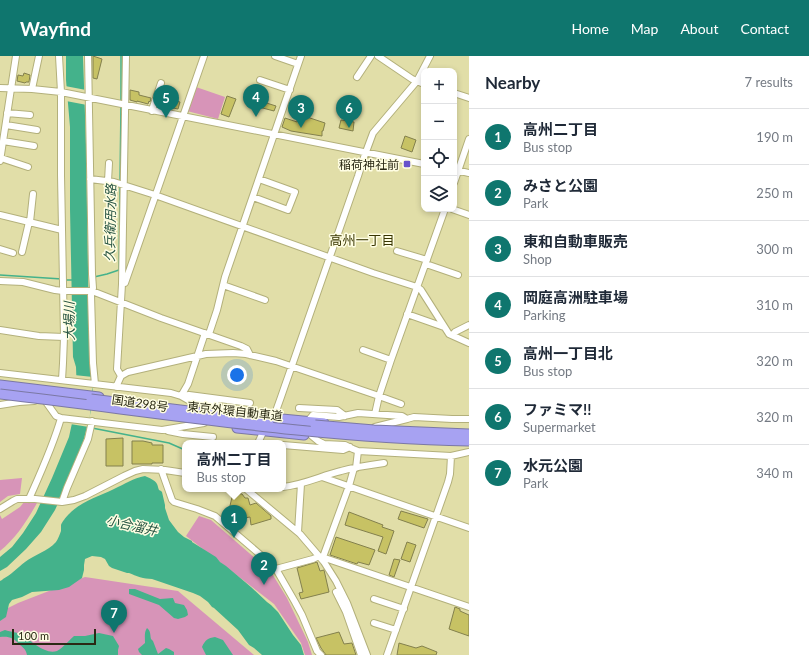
<!DOCTYPE html>
<meta charset="utf-8">
<style>
:root{--surface:#fff;--page:#f2f2f3;--text:#1f2937;--muted:#747a83;--line:#e0e1e3;--accent:#0f766e}
body{margin:0;font-family:Lato,"Noto Sans JP",sans-serif;background:var(--page);color:var(--text)}
.controls{position:absolute;right:12px;top:12px;display:grid;overflow:hidden;border-radius:8px;box-shadow:0 2px 6px #0003}
.controls button{width:36px;height:36px;display:grid;place-items:center;padding:0;border:0;border-bottom:1px solid var(--line);background:var(--surface);color:var(--text);font:20px sans-serif}
.scale{position:absolute;left:12px;bottom:10px;width:84px;box-sizing:border-box;padding-left:4px;border:2px solid #2a2914;border-top:0;font-size:11px;line-height:14px;white-space:nowrap;color:#2a2914;-webkit-text-stroke:3px #fffee3;paint-order:stroke}
.you{position:absolute;left:237px;top:319px;width:14px;height:14px;margin:-10px;border:3px solid #fff;border-radius:50%;background:#1a73e8;box-shadow:0 0 0 6px #1a73e833}
.badge{display:grid;place-items:center;width:26px;height:26px;border-radius:50%;background:var(--accent);color:#fff;font-size:13px;font-weight:700}
.pin{position:absolute;translate:-50% -33px;filter:drop-shadow(0 1px 2px #0008)}
.pin::after{content:'';position:absolute;top:21px;width:14px;height:12px;background:inherit;clip-path:polygon(0 0,100% 0,50% 100%)}
.popup{position:absolute;left:182px;top:384px;width:104px;height:52px;box-sizing:border-box;display:grid;place-content:center;border-radius:8px;background:var(--surface);filter:drop-shadow(0 1px 3px #0005);font-size:13px;white-space:nowrap;color:var(--muted)}
.popup b{font-size:15px;color:var(--text)}
.popup::after{content:'';position:absolute;left:50%;top:100%;margin-left:-8px;border:8px solid transparent;border-top-color:var(--surface)}
.list{margin:0;padding:0;list-style:none}
h2{display:flex;justify-content:space-between;align-items:center;height:52px;margin:0;padding:0 16px;font-size:17px}
h2 small{font-size:13px;font-weight:400;color:var(--muted)}
.list li{display:grid;grid-template-columns:26px 1fr auto;gap:12px;align-items:center;box-sizing:border-box;height:56px;padding:0 16px;border-top:1px solid var(--line)}
.list b{display:block;font-size:15px;white-space:nowrap}
.list p{margin:0;font-size:13px;white-space:nowrap;color:var(--muted)}
.list em{font-size:13px;font-style:normal;color:var(--muted)}
.icon{flex:none;width:22px;height:22px;fill:none;stroke:currentColor;stroke-width:2;stroke-linecap:round;stroke-linejoin:round}
.map{position:relative;flex:none;width:469px;height:599px;overflow:hidden}
header{display:flex;align-items:center;gap:24px;box-sizing:border-box;height:56px;padding:0 20px;background:var(--accent);color:#fff}
header strong{font-size:19px}
nav{display:flex;gap:22px;margin-inline-start:auto;font-size:14px}
main{display:flex}
aside{flex:1;background:var(--surface)}
.map>svg:first-child{display:block}
.green{fill:#d794b8}
.water{fill:#44b28b}
.pier{fill:#e1dea8}
.lines{fill:none;stroke-linecap:round;stroke-linejoin:round}
.stream{stroke:#44b28b;stroke-width:1.5}
.building{fill:#c7c264;stroke:#83804d}
.minor-casing{stroke:#b3b07b;stroke-width:8}
.highway-casing{stroke:#7b78a4;stroke-width:11}
.minor{stroke:#fff;stroke-width:6}
.highway{stroke:#a7a2f2;stroke-width:9}
.highway-bridge-casing{stroke:#7b78a4;stroke-width:11;stroke-linecap:butt}
.highway-bridge{stroke:#a7a2f2;stroke-width:9}
.poi-dot{fill:#6652cb;stroke:#fffee3;stroke-width:1.5}
.labels{text-anchor:middle;dominant-baseline:central;stroke-width:3;stroke-linejoin:round;paint-order:stroke}
.poi-label{font-size:12px;fill:#2a2914;stroke:#fffee3;text-anchor:end}
.street-label{font-size:12px;fill:#2a2914;stroke:#fffee3}
.water-label{font-size:13px;font-style:italic;fill:#275442;stroke:#fffee3}
.neighbourhood-label{font-size:13px;fill:#383500;stroke:#fffee3}
</style>
<header>
<strong>Wayfind</strong>
<nav><a>Home</a><a>Map</a><a>About</a><a>Contact</a></nav>
</header>
<main>
<div class="map">
<svg width="469" height="599" viewBox="0 0 469 599">
<rect width="100%" height="100%" fill="#e1dea8"/>
<!-- green -->
<path class="green" d="M196 31 225 41 218 63 187 55Z
M22 422 20 438 8 440 0 446V424Z
M24 446 37 447C27 465 16 482 0 495V459L2 463 20 451Z
M199 460 211 464 271 516 287 542 308 586 312 599H305L301 587 274 548 186 480Z
M85 521 178 535 254 599H0V556L18 547Z"/>
<!-- water -->
<path class="water" d="M66 0H83L86 89 89 273 90 308 93 339 90 359 84 383 71 419 55 454 41 476 26 493 7 511 0 515V501L12 491 23 477 36 457 52 422 69 381 74 358 77 338 76 311 73 301 70 153V71L66 24Z
M145 420C149 422 155 424 157 428 158 430 158 432 159 434L161 435 162 436 165 449V452L169 464 178 476 184 481 192 485V486L216 501 220 506 226 510 251 531 267 546 271 549 278 556 293 579 301 589 304 599H262L254 592 249 589 238 574 214 552 212 551 208 546 200 540 193 537 152 523C144 523 136 520 129 517H127L112 512 109 510 105 503 101 501 92 500 85 503 84 509V514L82 522 79 524 69 531 59 534 32 536 22 541 12 544 9 548 6 561 0 565V525L2 524 3 523C11 519 17 512 25 506 34 499 48 495 56 486 58 483 60 478 61 475 61 473 61 470 61 469 62 466 66 461 68 459 81 445 98 441 114 433 125 428 133 422 145 420Z
M129 533H135L160 543 173 542 175 547 184 549 187 554 188 559 185 561 178 563 174 562 159 549 129 538Z
M147 572C151 575 150 579 151 583L153 585 158 598 166 592 169 593 174 596V599H142L139 596 138 593 145 587C145 582 144 576 147 572Z
M5 574C11 576 18 576 23 580 32 585 45 599 57 595 64 591 68 585 74 580H85L99 577 113 580 119 590 118 594V599H27C26 594 24 592 20 589 14 582 9 580 0 581V576Z
M215 581 223 584 233 599H206L202 591C205 584 208 582 215 581Z"/>
<!-- pier -->
<path class="pier" d="M65 30 86 34 87 49 66 45Z
M74 319 93 321 89 371 70 368 75 337Z"/>
<g class="lines">
<!-- stream -->
<path class="stream" d="M121 0V46
M120 126 121 50
M0 219 62 223
M94 221 107 218 119 214 120 130
M66 224H74
M92 372 169 387 185 394"/>
</g>
<!-- building -->
<path class="building" d="M93 0 102 3 97 23 93 22Z
M24 17 30 19 29 26H26L25 27 17 25 18 19 23 20Z
M130 34 139 36V39L151 42 150 46 149 45 148 48 137 45V46L130 44Z
M227 40 236 43 229 61 221 58Z
M161 42 171 45V44L180 46 178 53 158 49Z
M257 44 276 50 274 55 255 50Z
M298 58 325 67 323 75H322V80L291 75 282 71 285 62 297 66Z
M341 64 354 66 353 75 339 72Z
M405 80 416 84 412 96 401 92Z
M123 382V410H106V383Z
M132 385H143L152 387V389H163V407H152V408H132Z
M233 437 242 438 245 442H248L250 449 256 447 271 460V463L251 469 250 461 228 465 225 454H229Z
M401 455 428 463 424 472 398 463Z
M349 456 383 469 382 471 394 475 386 498 378 495 383 481 345 469Z
M336 481 375 494 369 509 358 506 357 508 330 499Z
M407 486 416 489 410 506 401 503Z
M394 503 400 504 394 521 389 519Z
M317 506 320 515 324 514 329 536 301 543 299 537 303 536 297 512Z
M455 551 460 553V555L469 559V580L449 573Z
M339 576 344 588 352 587 356 599H326L321 592 316 582Z
M399 587 416 592 422 590 437 596 436 599H397Z"/>
<g class="lines">
<defs>
<path id="minor" d="M59 0 61 36V119L64 281 63 307 62 324
M88 0 92 218 93 232 91 239 93 307 95 328
M275 0 298 8
M378 0 412 23 424 28
M357 21 371 0
M260 24 290 34
M0 32 32 33 61 36 424 108
M32 33 39 0
M454 37 469 42
M152 55 153 51 161 27
M7 57 30 59
M6 69 37 74
M3 85 34 90
M1 102 28 111
M0 105 16 0
M456 114 469 117
M90 123 114 126 155 139 373 217 417 231 421 234 449 278 469 287
M108 125 109 107
M454 127 469 83
M253 141 288 154 295 136 259 123
M452 153 469 159
M0 159 62 174
M30 166 33 138
M0 193 13 197
M397 195 427 204
M22 196 29 166
M426 208 458 219
M0 225 23 226 55 234 63 235H92L161 262 241 290 247 293 250 299
M122 228 126 0
M223 229 265 244
M407 258 444 271
M0 274 39 280 64 281
M209 278 217 254 225 221 301 0
M452 279 455 276 469 269
M363 294 391 304
M0 317 171 337 181 340 188 344 216 348 227 357
M121 320 117 313 122 228 125 227 204 0
M116 331 121 320 128 316 206 298 233 297 246 298 276 305 376 339 401 348
M181 340 189 339 250 347
M181 340 188 328 205 277
M46 346 56 360 61 362 162 374 204 367
M0 349 19 346 34 345
M299 352 337 354 345 360
M375 358 379 340 391 304 445 153
M269 364 276 355 281 341 358 120 363 104 373 77 417 25 430 0
M308 365 313 359 339 361 358 357 402 360 407 363 414 361 452 363H469
M375 371 407 363
M168 375 183 378 213 381
M312 380 318 385 324 388 345 389 353 393 358 395 451 400 469 396
M258 387 265 372
M283 389 343 394 350 391
M356 412 358 395
M161 413 172 444 174 446 197 453 215 460 270 507 276 513 295 546 302 559 317 595 321 599
M322 421 469 472
M283 431C303 429 321 420 341 415 355 411 369 409 384 407
M246 433 300 478 324 506 336 525 347 547 367 599
M29 443C41 416 53 390 61 362
M62 446 67 432 88 383 92 365
M0 453 13 445 17 443H35L62 446 74 444 85 440 124 420 135 415 143 413 165 414 185 417
M298 476 301 428
M319 500 469 551
M323 501 349 430 354 412
M276 513 313 503 319 500
M336 536 346 556 361 599
M374 543 404 553
M374 567 396 574
M387 599 448 426 450 418 451 400"/>
<path id="highway" d="M0 329 99 341
M261 361 324 367
M237 372 304 379"/>
</defs>
<!-- minor casing -->
<use href="#minor" class="minor-casing"/>
<!-- highway casing -->
<use href="#highway" class="highway-casing"/>
<!-- minor -->
<use href="#minor" class="minor"/>
<!-- highway -->
<use href="#highway" class="highway"/>
<defs>
<path id="highway-bridge" d="M0 338C156 356 312 382 469 385
M91 343 269 365
M315 369 374 374 469 378"/>
</defs>
<!-- highway-bridge casing -->
<use href="#highway-bridge" class="highway-bridge-casing"/>
<!-- highway-bridge -->
<use href="#highway-bridge" class="highway-bridge"/>
</g>
<!-- markers -->
<rect class="poi-dot" x="403" y="104" width="8" height="8" rx="2"/>
<g class="labels">
<!-- poi labels -->
<g class="poi-label">
<text x="399" y="108">稲荷神社前</text>
</g>
<!-- street labels -->
<g class="street-label">
<text transform="translate(140 347) rotate(8)">国道298号</text>
<text transform="translate(235 355) rotate(6)">東京外環自動車道</text>
</g>
<!-- water labels -->
<g class="water-label">
<text transform="translate(110 167) rotate(-89)">久兵衛用水路</text>
<text transform="translate(69 265) rotate(-91)">大場川</text>
<text transform="translate(132 469) rotate(13)">小合溜井</text>
</g>
<!-- neighbourhood labels -->
<g class="neighbourhood-label">
<text x="362" y="184">高州一丁目</text>
</g>
</g>
</svg>
<div class="controls">
<button>+</button>
<button>−</button>
<button><svg class="icon" aria-label="locate" viewBox="0 0 24 24"><circle cx="12" cy="12" r="6"/><path d="M12 2v4M12 18v4M2 12h4M18 12h4"/></svg></button>
<button><svg class="icon" aria-label="layers" viewBox="0 0 24 24"><path d="M12 4l9 5-9 5-9-5zM3 14l9 5 9-5"/></svg></button>
</div>
<div class="scale">100 m</div>
<div class="you"></div>
<div class="pin badge" style="left:234px;top:482px">1</div>
<div class="popup"><b>高州二丁目</b>Bus stop</div>
<div class="pin badge" style="left:264px;top:529px">2</div>
<div class="pin badge" style="left:301px;top:72px">3</div>
<div class="pin badge" style="left:256px;top:61px">4</div>
<div class="pin badge" style="left:166px;top:62px">5</div>
<div class="pin badge" style="left:349px;top:72px">6</div>
<div class="pin badge" style="left:114px;top:577px">7</div>
</div>
<aside>
<h2>Nearby<small>7 results</small></h2>
<ul class="list">
<li><span class="badge">1</span><div><b>高州二丁目</b><p>Bus stop</p></div><em>190 m</em></li>
<li><span class="badge">2</span><div><b>みさと公園</b><p>Park</p></div><em>250 m</em></li>
<li><span class="badge">3</span><div><b>東和自動車販売</b><p>Shop</p></div><em>300 m</em></li>
<li><span class="badge">4</span><div><b>岡庭高洲駐車場</b><p>Parking</p></div><em>310 m</em></li>
<li><span class="badge">5</span><div><b>高州一丁目北</b><p>Bus stop</p></div><em>320 m</em></li>
<li><span class="badge">6</span><div><b>ファミマ!!</b><p>Supermarket</p></div><em>320 m</em></li>
<li><span class="badge">7</span><div><b>水元公園</b><p>Park</p></div><em>340 m</em></li>
</ul>
</aside>
</main>
